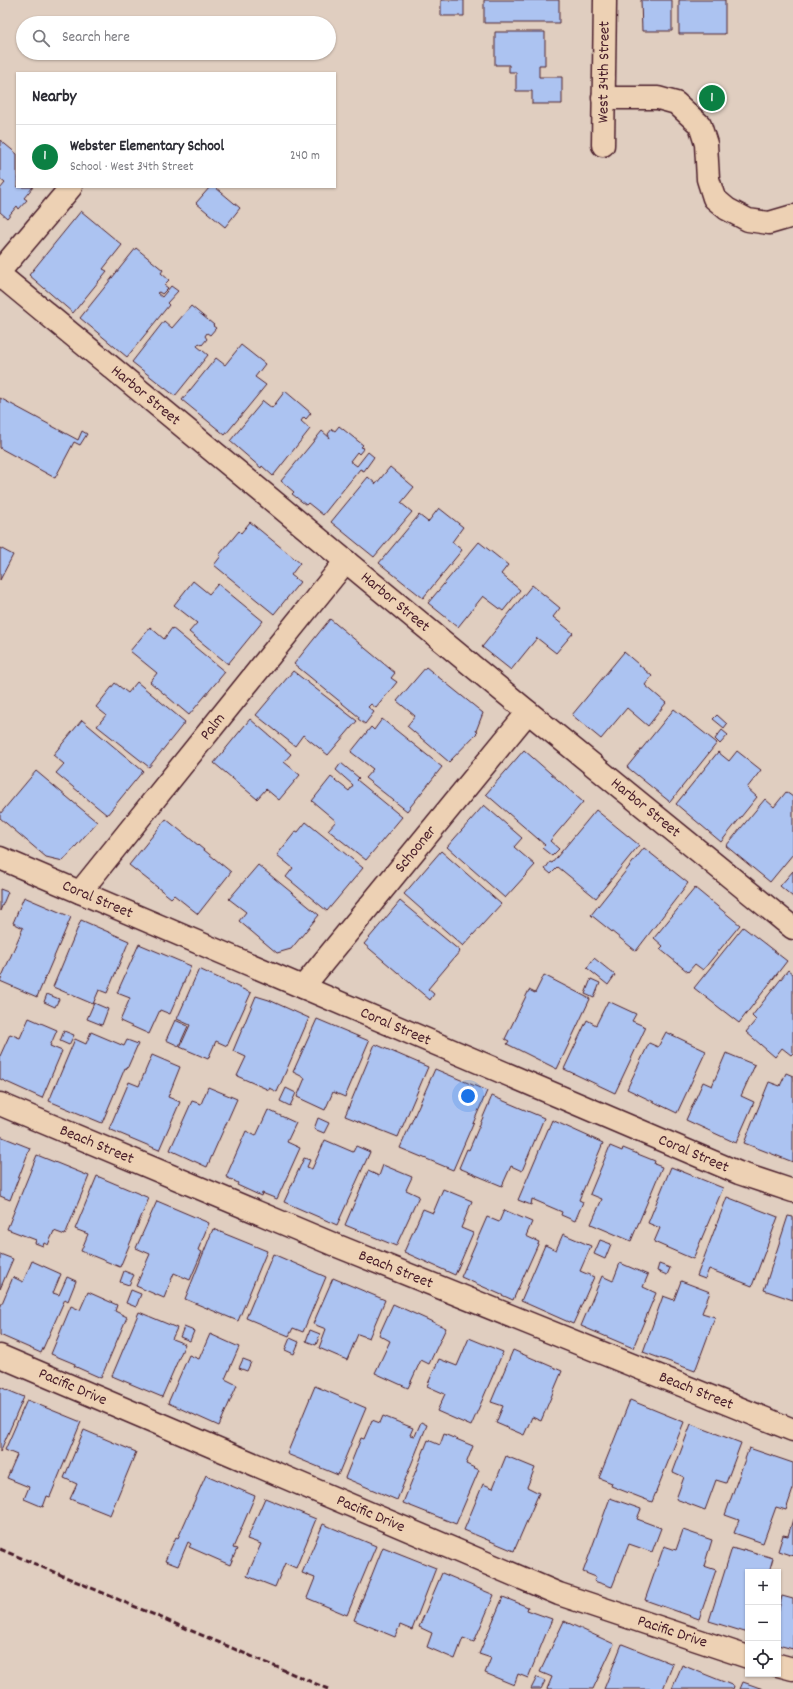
<!DOCTYPE html>
<meta charset="utf-8">
<style>
:root{--surface:#fff;--page:#f2f2f3;--text:#2b2b33;--muted:#7c7c81;--line:#e1e1e2;--accent:#0b8043}
body{margin:0;font-family:Dekko,sans-serif;background:var(--page);color:var(--text)}
.controls{position:absolute;right:12px;bottom:12px;display:grid;overflow:hidden;border-radius:0px;box-shadow:0 1px 3px #0004}
.controls button{width:36px;height:36px;display:grid;place-items:center;padding:0;border:0;border-bottom:1px solid var(--line);background:var(--surface);color:var(--text);font:20px sans-serif}
.you{position:absolute;left:468px;top:1096px;width:14px;height:14px;margin:-10px;border:3px solid #fff;border-radius:50%;background:#1a73e8;box-shadow:0 0 0 6px #1a73e833}
.badge{display:grid;place-items:center;width:26px;height:26px;border-radius:50%;background:var(--accent);color:#fff;font-size:13px;font-weight:700}
.pin{position:absolute;translate:-50% -50%;border:2px solid #fff;box-shadow:0 1px 4px #0006}
.list{margin:0;padding:0;list-style:none}
h2{display:flex;justify-content:space-between;align-items:center;height:52px;margin:0;padding:0 16px;font-size:17px}
h2 small{font-size:13px;font-weight:400;color:var(--muted)}
.list li{display:grid;grid-template-columns:26px 1fr auto;gap:12px;align-items:center;box-sizing:border-box;height:64px;padding:0 16px;border-top:1px solid var(--line)}
.list b{display:block;font-size:15px;white-space:nowrap}
.list p{margin:0;font-size:13px;white-space:nowrap;color:var(--muted)}
.list em{font-size:13px;font-style:normal;color:var(--muted)}
.icon{flex:none;width:22px;height:22px;fill:none;stroke:currentColor;stroke-width:2;stroke-linecap:round;stroke-linejoin:round}
.map{position:relative;flex:none;width:793px;height:1689px;overflow:hidden}
.search{position:absolute;background:var(--surface);box-shadow:0 1px 3px #0004;left:16px;top:16px;width:320px;height:44px;display:flex;align-items:center;gap:10px;box-sizing:border-box;padding:0 14px;border-radius:22px;color:var(--muted);font-size:15px}
.panel{position:absolute;background:var(--surface);box-shadow:0 1px 3px #0004;left:16px;top:72px;width:320px;height:116px;border-radius:0px}
.map>svg:first-child{display:block}
.building{fill:#acc3f1;stroke:#4a1f2b}
.lines{fill:none;stroke-linecap:round;stroke-linejoin:round}
.minor-casing{stroke:#4a1f2b;stroke-width:25}
.minor{stroke:#edd1b4;stroke-width:22}
.rail{stroke:#4a1f2b;stroke-width:3;stroke-dasharray:6 3;stroke-linecap:butt}
.labels{text-anchor:middle;dominant-baseline:central;stroke-width:4;stroke-linejoin:round;paint-order:stroke}
.street-label{font-size:16px;fill:#4a1f2b;stroke:#edd1b4}
</style>
<div class="map">
<svg width="793" height="1689" viewBox="0 0 793 1689">
<rect width="100%" height="100%" fill="#e0cec0"/>
<filter id="ink" filterUnits="userSpaceOnUse"><feTurbulence type="fractalNoise" baseFrequency=".025" numOctaves="2"/><feDisplacementMap in="SourceGraphic" scale="8" xChannelSelector="R" yChannelSelector="G"/><feConvolveMatrix kernelMatrix="1 2 1 2 8 2 1 2 1" color-interpolation-filters="sRGB"/></filter>
<g filter="url(#ink)">
<!-- building -->
<path class="building" d="M441 0H464V16H441Z
M484 0H559V23H484Z
M641 0H672V31H642Z
M679 0H725V34H679Z
M495 32H545V65H539V77H562V104H532V91H516V72H509V65H495Z
M0 140 17 154V187H33L24 198 27 200 19 209 17 206 7 218 0 212V189L5 183 0 179Z
M210 187H215L240 208 225 227 196 203Z
M81 211 122 245 103 269 107 271 73 313 29 275Z
M136 248 163 270 161 273 169 280 164 285 168 288 162 294 159 292 157 293 162 297 171 286 178 291 167 303 169 305 127 357 80 318Z
M191 306 214 325 213 326 216 328 210 335 207 333 205 336 207 339 202 345 199 343 197 346 208 355 175 396 132 362 164 321 172 328Z
M241 345 265 364 255 377 266 385 225 435 182 400 216 358 225 365Z
M285 391 311 413 306 419 304 417 301 421 310 429 273 476 262 466 261 468 230 441 263 401 272 408Z
M0 398 78 440 82 431 87 434 80 445 74 442 55 478 0 448Z
M339 426 363 445 361 447 364 448 359 454 357 452 350 461 357 466 368 452 374 457 364 471 360 469 323 515 308 503 306 505 292 494 294 492 281 481 322 431 330 438 328 434 332 429 335 431Z
M390 467 414 487 401 503 412 512 374 557 331 522 368 477 376 484Z
M439 508 463 527 452 542 462 550 423 598 379 563 419 515 428 522Z
M250 522 300 563 291 575 300 582 274 614 214 565 221 556 219 555 239 531 241 533Z
M479 542 508 565 501 574 520 590 503 611 483 596 458 627 428 603Z
M0 548 13 555 0 580Z
M193 581 209 594 218 584 263 621 228 664 189 632 197 623 174 605Z
M532 585 560 608 553 617 573 633 556 653 537 638 511 670 482 647Z
M330 619 395 673 391 678 397 682 376 708 371 704 368 707 374 712 365 724 358 719 359 717 294 664Z
M150 627 164 639 172 628 225 672 189 715 150 682 157 673 130 651Z
M624 652 652 676 645 685 666 703 648 726 627 708 601 739 572 715Z
M426 667 483 713 476 731 478 732 449 762 407 726 415 716 397 701Z
M293 671 357 721 328 755 303 735 295 746 256 715Z
M137 682 185 722 149 767 97 726 106 715 96 707 115 683 128 693Z
M674 709 717 743 670 802 627 767Z
M717 715 727 724 724 728 713 719Z
M250 719 291 754 284 762 300 775 279 800 266 789 257 799 214 763Z
M382 719 442 767 407 811 365 778 373 769 351 752 371 727 374 730Z
M82 720 143 771 107 815 56 773 64 764 53 755Z
M722 730 728 735 720 744 715 739Z
M524 750 583 802 550 841 559 849 552 856 542 848 545 845 486 794Z
M737 751 761 770 747 788 757 797 721 842 676 804 718 752 729 761Z
M341 763 359 778 357 780 402 817 366 860 328 830 336 821 312 801 331 777 349 791 353 785 336 770Z
M36 771 97 822 63 861 46 857 0 818V814Z
M786 792 793 797V854L770 882 726 846 765 799 774 807Z
M484 805 522 838 514 847 535 865 505 898 447 847Z
M596 810 639 845 596 898 558 867 551 874 545 869 550 862 552 863Z
M166 819 231 872 198 914 174 895 171 898 129 865Z
M306 822 363 868 327 911 286 877 293 868 277 855 296 831 298 832Z
M644 848 688 883 636 951 591 915Z
M441 851 501 904 463 946 404 894Z
M258 865 319 915 291 949 277 953 239 921 246 912 229 899Z
M793 871V897L780 886Z
M695 888 740 925 703 970 695 964 688 972 660 949 663 946 654 938Z
M0 889 8 892 0 911Z
M24 897 71 917 37 997 0 981 23 928 13 923Z
M400 901 460 951 428 989 434 994 430 1000 364 944Z
M81 920 129 941 107 993 99 990 93 1004 53 987Z
M743 927 787 961 739 1023 694 988Z
M139 944 191 966 170 1014 160 1010 149 1034 120 1021 130 998 117 993Z
M594 958 615 975 608 985 587 968Z
M199 969 251 993 227 1046 216 1041 208 1059 180 1047 190 1025 177 1019Z
M788 970 793 974V1053L791 1055 782 1048 775 1057 746 1032 756 1020 752 1016Z
M544 975 590 999 557 1069 507 1044 509 1041 505 1039 529 990 535 993Z
M591 979 600 983 594 998 585 994Z
M47 994 59 999 55 1007 44 1002Z
M256 996 269 1000 309 1018 277 1092 269 1088V1090L237 1076 246 1057 233 1051Z
M608 1001 636 1014 632 1021 646 1027 615 1093 564 1069 587 1020 596 1025Z
M94 1003 108 1009 102 1025 87 1019Z
M29 1018 57 1030 50 1046 62 1051 42 1098 0 1079V1056L10 1034 20 1038Z
M317 1019 369 1041 345 1097 333 1092 325 1110 297 1097 305 1078 293 1072Z
M175 1020 188 1026 179 1046 166 1040Z
M64 1031 74 1035 69 1045 60 1041Z
M91 1032 124 1046 127 1040 138 1044 127 1069 125 1068 102 1123 49 1101 75 1039 86 1044Z
M666 1032 706 1051 677 1113 627 1089 649 1043 658 1047Z
M375 1044 428 1067 398 1137 345 1116Z
M726 1053 755 1065 741 1096 754 1102 736 1143 686 1120 703 1082 712 1086Z
M152 1055 180 1067 168 1097 180 1102 159 1150 109 1129 129 1082 139 1086Z
M435 1069 487 1091 453 1170 400 1148Z
M786 1073 793 1076V1162L744 1143 769 1082 780 1086Z
M208 1087 237 1099 207 1167 170 1150 192 1101 201 1104Z
M286 1088 296 1093 290 1106 280 1101Z
M492 1096 544 1118 522 1171 511 1166 502 1186 459 1168 467 1149 469 1150Z
M268 1110 296 1123 287 1142 300 1148 277 1199 262 1193 261 1196 237 1185 238 1183 226 1177 246 1131 256 1136Z
M318 1118 329 1123 324 1133 314 1129Z
M552 1120 603 1143 579 1200 583 1202 575 1221 561 1215 562 1212 532 1199 531 1205 518 1200Z
M0 1136 30 1148 10 1200 0 1196Z
M325 1140 353 1152 356 1146 370 1152 337 1225 284 1202 304 1158 310 1160 307 1167 312 1169Z
M610 1146 622 1151 623 1148 655 1161 654 1164 662 1167 631 1241 591 1224 602 1199 590 1194Z
M37 1155 89 1176 65 1235 54 1231 48 1245 44 1243 43 1246 35 1243 36 1240 7 1229Z
M383 1165 412 1177 406 1190 419 1196 396 1246 345 1225 368 1171 379 1176Z
M671 1167 723 1188 693 1259 654 1242 660 1228 648 1223Z
M97 1176 149 1198 120 1267 81 1251 88 1234 75 1229Z
M443 1189 472 1201 461 1228 473 1233 455 1275 404 1252 423 1209 433 1213Z
M727 1197 778 1217 752 1286 709 1269 705 1279 697 1276Z
M157 1201 209 1223 198 1250 202 1252 190 1280 174 1273 164 1298 136 1286 150 1254 136 1248Z
M504 1210 532 1222 526 1236 539 1242 513 1300 461 1277 487 1217 499 1222Z
M788 1216 793 1217V1300L764 1290Z
M213 1229 267 1251 238 1321 185 1299Z
M563 1234 591 1246 580 1271 594 1277 573 1324 521 1301 545 1245 556 1250Z
M600 1240 611 1244 605 1259 594 1254Z
M0 1254 13 1259 0 1289Z
M273 1254 326 1277 303 1332 293 1328 289 1336 246 1318Z
M32 1261 61 1274 53 1293 59 1295 67 1277 76 1281 68 1301 65 1299 41 1353 0 1335V1308L13 1277 23 1282Z
M620 1263 648 1275 643 1287 656 1293 633 1348 581 1326 602 1276 613 1281Z
M659 1264 670 1268 667 1275 657 1271Z
M124 1271 134 1275 129 1285 120 1282Z
M333 1278 385 1300 369 1338 358 1334 347 1360 319 1348 326 1329 313 1324Z
M681 1281 710 1292 702 1313 715 1317 695 1371 643 1352 663 1296 674 1300Z
M131 1290 141 1294 136 1307 126 1303Z
M88 1292 117 1305 115 1311 127 1317 101 1378 74 1366 75 1364 51 1354 71 1306 80 1310Z
M393 1304 446 1328 429 1364 421 1360 408 1388 375 1373 390 1341 379 1335Z
M139 1312 177 1328 172 1339 185 1344 162 1397 112 1376Z
M184 1327 194 1331 190 1341 180 1337Z
M310 1330 320 1334 316 1345 306 1341Z
M210 1334 239 1347 225 1379 237 1385 219 1426 168 1403 189 1355 199 1359Z
M290 1338 299 1342 294 1354 285 1350Z
M469 1338 503 1352 471 1426 437 1411 445 1394 427 1386 439 1359 457 1366Z
M513 1350 562 1371 541 1421 532 1417 524 1435 496 1423 503 1406 491 1402Z
M243 1359 251 1362 247 1371 239 1368Z
M315 1386 366 1408 338 1475 287 1454Z
M0 1387 24 1397 0 1452Z
M27 1400 81 1422 50 1497 47 1496 43 1507 24 1499 29 1487 7 1478 17 1455 5 1450Z
M630 1400 684 1422 652 1502 611 1486 612 1483 599 1478Z
M383 1416 413 1428 410 1435 415 1436 421 1422 427 1425 397 1500 345 1478 361 1438 364 1439 372 1420 380 1423Z
M691 1424 741 1443 726 1483 716 1480 705 1510 676 1499 684 1477 673 1472Z
M84 1430 136 1452 110 1515 70 1499 77 1484 64 1478Z
M444 1434 473 1446 466 1464 479 1470 456 1524 403 1503 428 1440 440 1445Z
M749 1448 793 1463V1489L786 1510 776 1507 763 1543 734 1533 739 1520 725 1515Z
M506 1456 535 1468 527 1487 539 1493 514 1551 464 1530 483 1484 493 1488Z
M206 1475 255 1496 233 1548 237 1549 230 1565 189 1547 191 1544 188 1542 178 1566 165 1561 176 1537 178 1538Z
M265 1498 316 1519 296 1568 285 1563 275 1587 247 1576 261 1544 247 1539Z
M610 1498 641 1509 637 1519 661 1528 652 1552 629 1544 612 1587 594 1581 596 1577 583 1572Z
M793 1519V1556L778 1551 783 1535 788 1536Z
M323 1524 376 1546 347 1615 307 1598 315 1578 302 1573Z
M683 1530 712 1540 704 1566 716 1570 699 1619 645 1600 664 1546 676 1550Z
M383 1547 436 1568 412 1630 400 1625 395 1637 354 1620Z
M732 1548 742 1551 743 1549 773 1558 769 1572H748V1633L709 1621Z
M442 1573 494 1595 474 1642 463 1638 455 1659 427 1647 432 1633 419 1627Z
M782 1596 793 1599V1649L778 1645V1613Z
M503 1597 528 1607 527 1610 552 1619 528 1678 518 1674 514 1685 485 1673 491 1658 479 1654Z
M564 1621 614 1644 593 1689H547L552 1677 540 1672Z
M622 1644 673 1664 663 1689H604Z
M682 1665 734 1686 733 1689H672Z
M537 1677 545 1681 541 1689H531Z
M743 1682 763 1689H740Z"/>
<g class="lines">
<defs>
<g id="minor">
<path d="M603 98H658L676 103 700 125 706 144 708 179 714 198 727 209 748 220 769 223 793 216"/>
<path id="s1" d="M603 145 605 0"/>
<path d="M0 271 71 187"/>
<path id="s2" d="M0 275 528 712 793 928"/>
<path id="s3" d="M0 858 739 1173 793 1191"/>
<path id="s4" d="M80 892 346 561"/>
<path id="s5" d="M303 987 528 712"/>
<path id="s6" d="M0 1104 335 1245 793 1430"/>
<path id="s7" d="M0 1356 559 1594 748 1657"/>
<path d="M778 1665 793 1669"/>
</g>
</defs>
<!-- minor casing -->
<use href="#minor" class="minor-casing"/>
<!-- minor -->
<use href="#minor" class="minor"/>
<!-- rail -->
<path class="rail" d="M0 1549 328 1689"/>
</g>
</g>
<g class="labels">
<!-- street labels -->
<g class="street-label">
<text stroke="none"><textPath href="#s1" startOffset="73">West 34th Street</textPath></text>
<text stroke="none"><textPath href="#s2" startOffset="189">Harbor Street</textPath></text>
<text stroke="none"><textPath href="#s2" startOffset="513">Harbor Street</textPath></text>
<text stroke="none"><textPath href="#s4" startOffset="212">Palm</textPath></text>
<text stroke="none"><textPath href="#s2" startOffset="837">Harbor Street</textPath></text>
<text stroke="none"><textPath href="#s5" startOffset="178">Schooner</textPath></text>
<text stroke="none"><textPath href="#s3" startOffset="106">Coral Street</textPath></text>
<text stroke="none"><textPath href="#s3" startOffset="430">Coral Street</textPath></text>
<text stroke="none"><textPath href="#s6" startOffset="105">Beach Street</textPath></text>
<text stroke="none"><textPath href="#s3" startOffset="754">Coral Street</textPath></text>
<text stroke="none"><textPath href="#s6" startOffset="429">Beach Street</textPath></text>
<text stroke="none"><textPath href="#s7" startOffset="79">Pacific Drive</textPath></text>
<text stroke="none"><textPath href="#s6" startOffset="753">Beach Street</textPath></text>
<text stroke="none"><textPath href="#s7" startOffset="403">Pacific Drive</textPath></text>
<text stroke="none"><textPath href="#s7" startOffset="727">Pacific Drive</textPath></text>
</g>
</g>
</svg>
<div class="controls">
<button>+</button>
<button>−</button>
<button><svg class="icon" aria-label="locate" viewBox="0 0 24 24"><circle cx="12" cy="12" r="6"/><path d="M12 2v4M12 18v4M2 12h4M18 12h4"/></svg></button>
</div>
<div class="you"></div>
<div class="pin badge" style="left:712px;top:98px">1</div>
<div class="search"><svg class="icon" aria-label="search" viewBox="0 0 24 24"><circle cx="10" cy="10" r="6"/><path d="M15 15l6 6"/></svg>Search here</div>
<section class="panel">
<h2>Nearby<small></small></h2>
<ul class="list">
<li><span class="badge">1</span><div><b>Webster Elementary School</b><p>School · West 34th Street</p></div><em>240 m</em></li>
</ul>
</section>
</div>
